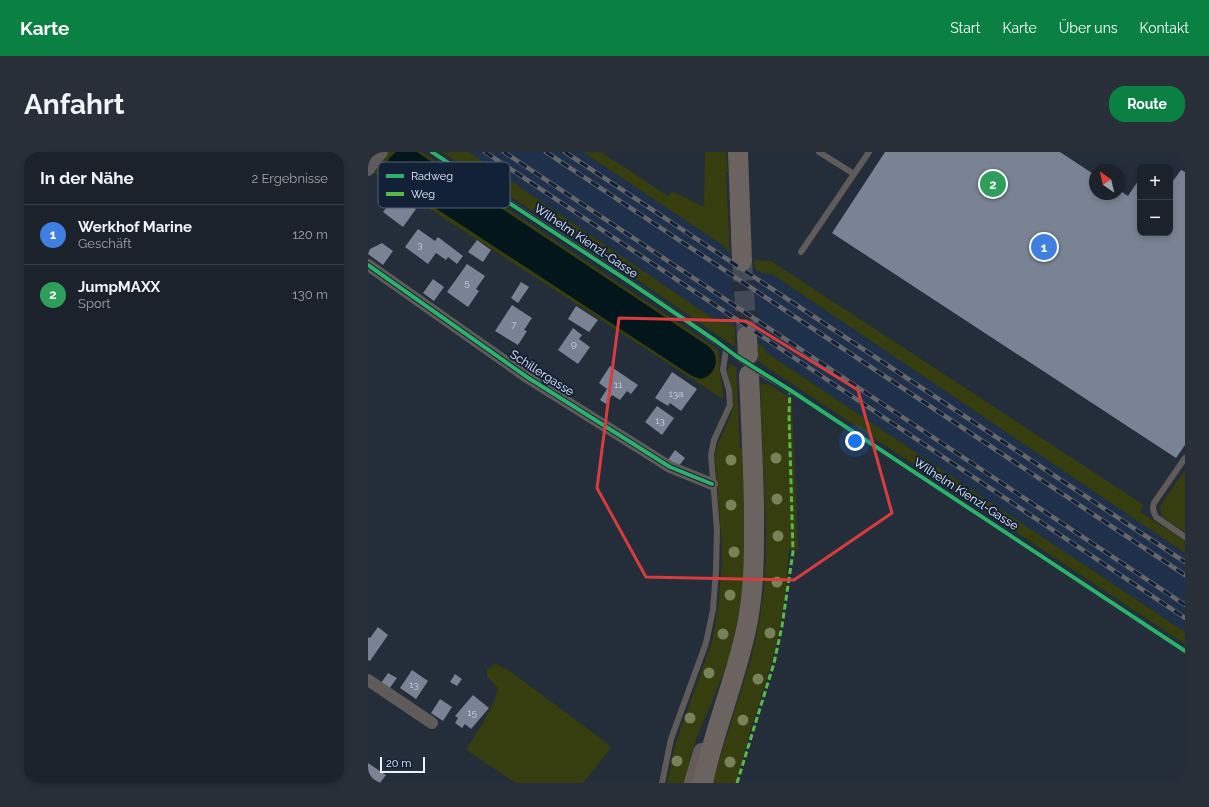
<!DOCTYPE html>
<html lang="de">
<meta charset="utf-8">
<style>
:root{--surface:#1b222c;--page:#282f38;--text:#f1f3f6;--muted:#a0a4a9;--line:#393f48;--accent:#0b8043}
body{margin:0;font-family:Raleway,sans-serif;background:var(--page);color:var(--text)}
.controls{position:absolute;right:12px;top:12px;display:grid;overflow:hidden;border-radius:8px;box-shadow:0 2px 6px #0003}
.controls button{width:36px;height:36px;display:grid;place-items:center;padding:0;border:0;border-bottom:1px solid var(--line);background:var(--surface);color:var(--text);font:20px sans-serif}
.compass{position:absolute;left:721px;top:12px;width:36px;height:36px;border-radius:50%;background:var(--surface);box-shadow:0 2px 6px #0003;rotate:326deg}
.scale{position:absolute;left:12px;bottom:10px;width:45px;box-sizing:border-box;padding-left:4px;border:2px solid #e9f1fe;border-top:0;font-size:11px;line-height:14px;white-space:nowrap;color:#e9f1fe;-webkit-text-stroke:3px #132138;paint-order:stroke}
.you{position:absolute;left:487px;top:289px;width:14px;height:14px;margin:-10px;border:3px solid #fff;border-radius:50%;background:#1a73e8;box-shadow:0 0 0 6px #1a73e833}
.badge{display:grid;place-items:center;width:26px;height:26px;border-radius:50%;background:var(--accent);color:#fff;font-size:13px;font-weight:700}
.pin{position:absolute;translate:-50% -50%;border:2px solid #fff;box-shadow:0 1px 4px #0006}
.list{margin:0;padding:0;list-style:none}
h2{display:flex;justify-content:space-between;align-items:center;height:52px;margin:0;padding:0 16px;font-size:17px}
h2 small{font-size:13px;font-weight:400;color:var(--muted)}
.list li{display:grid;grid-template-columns:26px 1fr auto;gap:12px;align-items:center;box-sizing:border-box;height:60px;padding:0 16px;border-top:1px solid var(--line)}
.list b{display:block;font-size:15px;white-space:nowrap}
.list p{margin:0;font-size:13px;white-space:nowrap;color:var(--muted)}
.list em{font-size:13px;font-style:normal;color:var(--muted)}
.map{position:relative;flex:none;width:817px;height:631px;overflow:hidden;border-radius:16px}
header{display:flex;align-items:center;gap:24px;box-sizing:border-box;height:56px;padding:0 20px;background:var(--accent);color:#fff}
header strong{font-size:19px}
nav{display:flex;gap:22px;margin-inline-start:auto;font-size:14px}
.intro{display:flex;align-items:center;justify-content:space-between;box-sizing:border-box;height:96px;padding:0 24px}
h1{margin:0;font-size:28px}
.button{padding:10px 18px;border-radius:16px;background:var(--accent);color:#fff;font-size:14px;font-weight:700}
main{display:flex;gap:24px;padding:0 24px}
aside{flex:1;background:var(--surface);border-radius:16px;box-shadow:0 2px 6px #0003}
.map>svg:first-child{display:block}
.built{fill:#1f304b}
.green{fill:#363d0e}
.water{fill:#03161c}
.building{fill:#798393}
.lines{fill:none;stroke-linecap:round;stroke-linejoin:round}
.primary-tunnel{stroke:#424a57;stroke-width:20;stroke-dasharray:20 10;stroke-linecap:butt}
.service{stroke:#605b5b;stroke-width:6}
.minor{stroke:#605b5b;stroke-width:12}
.secondary{stroke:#635c59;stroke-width:18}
.primary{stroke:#6b635f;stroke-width:20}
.rail-casing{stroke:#65666a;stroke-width:4.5}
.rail{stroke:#132138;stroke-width:3;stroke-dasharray:9;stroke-linecap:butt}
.service-bridge{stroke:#605b5b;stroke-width:6}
.quiet{stroke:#58b947;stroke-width:3;stroke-dasharray:6 3;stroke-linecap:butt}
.cycleway-casing{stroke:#132138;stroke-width:6}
.cycleway{stroke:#2db169;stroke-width:4}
.tree{fill:#778259}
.marked{fill:none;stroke:#d83c3d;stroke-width:3;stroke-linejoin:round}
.labels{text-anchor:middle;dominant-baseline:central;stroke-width:4;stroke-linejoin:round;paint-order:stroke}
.number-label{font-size:10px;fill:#cdd6e3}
.street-label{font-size:12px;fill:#e9f1fe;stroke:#132138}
.key{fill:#132138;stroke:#535f73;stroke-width:1}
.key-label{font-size:11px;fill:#e9f1fe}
</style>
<header>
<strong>Karte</strong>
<nav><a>Start</a><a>Karte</a><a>Über uns</a><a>Kontakt</a></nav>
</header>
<div class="intro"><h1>Anfahrt</h1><a class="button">Route</a></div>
<main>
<aside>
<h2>In der Nähe<small>2 Ergebnisse</small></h2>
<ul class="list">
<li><span class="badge" style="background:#3f7fe0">1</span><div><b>Werkhof Marine</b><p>Geschäft</p></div><em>120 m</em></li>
<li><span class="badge" style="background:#2e9e5b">2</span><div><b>JumpMAXX</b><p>Sport</p></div><em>130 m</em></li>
</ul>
</aside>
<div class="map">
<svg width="817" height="631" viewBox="0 0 817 631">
<rect width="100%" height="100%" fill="#242d3a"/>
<!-- built -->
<path class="built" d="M101 0H215L356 94 359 99 362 101 367 175 361 171 350 170Z
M387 117 393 121 404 122 817 401V480L399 201 394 194 390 191Z"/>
<!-- green -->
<path class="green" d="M21 0H54L348 196C354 204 350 212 352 221 353 230 356 237 355 247L6 21Z
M74 0H101L350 170 361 171 367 175V195L264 124Z
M215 0H233L300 44 304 39 336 55 337 0H358L360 20H358L362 101 359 99 356 94Z
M386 108 403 109 776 353 772 360 817 389V401L404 122 393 121 387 117Z
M390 191 394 194 399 201 817 480V492L390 209Z
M362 212 368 215 372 296H374L376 338V440L362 502 355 523 329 585 324 599 317 631H299L307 593 344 490 351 449 354 409V394L347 304C349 286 363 271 365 253 367 241 361 231 359 219Z
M392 230 396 233 400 232 424 247 430 398 421 397 418 438 410 484 403 513 381 583 368 631H344L382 510 388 486 395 446 398 405V378Z
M817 318V380L794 365 792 354Z
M127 512 139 517 235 588 243 596 215 631H148L98 598C110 578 125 558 130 536L119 524V517Z"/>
<!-- water -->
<path class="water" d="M28 0H49L340 194C353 204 349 223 333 227L324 224 23 27C13 18 18 8 28 0Z"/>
<!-- building -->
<path class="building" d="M517 0H692L727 23V42H751V38L760 44 772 26V81H802V33L813 18 817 20V293L808 306 464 81Z
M29 42 48 57 35 75 15 60Z
M50 77 67 89 70 85 95 104 89 112 80 105 78 108 68 101 60 112 37 95Z
M109 88 123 98 115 110 100 100Z
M14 91 25 99 15 113 0 102 2 97Z
M99 112 117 124 108 137 111 139 100 155 79 140Z
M65 127 76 135 66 149 55 141Z
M153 130 161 135 150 151 143 146Z
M144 153 164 166 156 178 159 179 150 193 127 179Z
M208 154 230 168 221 180 200 167Z
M205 176 214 183 211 187 222 195 210 212 190 198Z
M242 214 270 233 263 242 259 239 252 248 244 243 238 252 232 248 239 237 231 231Z
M304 220 329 237 313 259 302 251 300 254 287 246Z
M289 254 306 266 294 283 277 270Z
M307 298 317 306 310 315 300 308Z
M10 475 20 483 2 509 0 508V485L2 486Z
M44 518 60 529 48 547 32 536Z
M20 521 29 526 21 537 13 531Z
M87 522 94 527 89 534 82 530Z
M105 543 121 556 103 577 97 572 94 576 87 571 90 566 87 564Z
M72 547 84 555 75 569 63 561Z
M0 611 18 623 12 631H0Z"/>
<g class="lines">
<!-- primary-tunnel -->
<path class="primary-tunnel" d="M374 109 379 184"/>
<!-- service -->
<path class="service" d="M64 0C166 67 269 132 368 204
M451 0 486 22
M433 100 501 0
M391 220 422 238 817 499
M817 306 786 351C784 356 785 360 788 365L817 385
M294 631 303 587 338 491 345 458 348 418 349 378 343 303 346 288 362 253 361 238 355 218 358 198"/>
<!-- minor -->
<path class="minor" d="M0 18 14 0
M0 113 159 225 302 315 344 332
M0 528 64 571"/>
<!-- secondary -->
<path class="secondary" d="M325 631 334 600"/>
<!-- primary -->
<path class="primary" d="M370 0 374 109
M379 184 380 203
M335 631C346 576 370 523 380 468 387 429 386 393 386 353 385 310 383 267 381 223"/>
<defs>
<path id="rail" d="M117 0 817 466
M136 0 817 453
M178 0 817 423
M197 0 817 410"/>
</defs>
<!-- rail casing -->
<use href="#rail" class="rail-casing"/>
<!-- rail -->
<use href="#rail" class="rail"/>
<!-- service-bridge -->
<path class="service-bridge" d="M368 204 391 220"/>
<!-- quiet -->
<path class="quiet" d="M369 631 406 511 414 474 425 400 421 262 422 238"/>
<defs>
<path id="cycleway" d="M64 0 260 129 348 189 368 204 422 238 817 499
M0 113 159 225 302 315 344 332"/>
</defs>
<!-- cycleway casing -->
<use href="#cycleway" class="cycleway-casing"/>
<!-- cycleway -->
<use href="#cycleway" class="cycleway"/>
</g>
<!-- trees -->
<g class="tree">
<circle cx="408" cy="306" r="5.5"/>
<circle cx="363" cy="308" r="5.5"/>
<circle cx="409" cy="347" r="5.5"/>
<circle cx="363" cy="353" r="5.5"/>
<circle cx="410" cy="384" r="5.5"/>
<circle cx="366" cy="400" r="5.5"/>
<circle cx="409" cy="430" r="5.5"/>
<circle cx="362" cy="443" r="5.5"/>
<circle cx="402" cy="481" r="5.5"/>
<circle cx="355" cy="482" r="5.5"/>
<circle cx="341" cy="521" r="5.5"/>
<circle cx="390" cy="527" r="5.5"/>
<circle cx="322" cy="566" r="5.5"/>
<circle cx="375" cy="568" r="5.5"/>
<circle cx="309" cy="609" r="5.5"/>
<circle cx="362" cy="610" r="5.5"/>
</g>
<!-- marked area -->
<path class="marked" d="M251 166 378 169 490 238 524 361 426 428 278 425 229 336Z"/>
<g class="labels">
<!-- number labels -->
<g class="number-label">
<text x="52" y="92">3</text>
<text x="99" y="130">5</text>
<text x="146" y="172">7</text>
<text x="206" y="191">9</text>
<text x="250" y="232">11</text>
<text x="308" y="241">13a</text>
<text x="292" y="268">13</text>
<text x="46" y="532">13</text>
<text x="104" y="560">15</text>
</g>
<!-- street labels -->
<g class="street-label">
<text transform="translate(218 89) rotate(34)">Wilhelm Kienzl-Gasse</text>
<text transform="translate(174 221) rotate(33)">Schillergasse</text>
<text transform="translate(598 342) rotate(33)">Wilhelm Kienzl-Gasse</text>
</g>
</g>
<!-- legend -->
<rect x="10" y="10" width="132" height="46" rx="6" class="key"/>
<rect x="18" y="22" width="18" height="4" fill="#2db169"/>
<rect x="18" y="40" width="18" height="4" fill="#58b947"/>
<g class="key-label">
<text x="43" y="28">Radweg</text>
<text x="43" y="46">Weg</text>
</g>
</svg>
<div class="controls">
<button>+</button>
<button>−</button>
</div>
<svg class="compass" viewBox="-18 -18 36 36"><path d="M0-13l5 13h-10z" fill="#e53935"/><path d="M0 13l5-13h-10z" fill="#a0a4a9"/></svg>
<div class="scale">20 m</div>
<div class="you"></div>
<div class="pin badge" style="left:676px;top:95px;background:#3f7fe0">1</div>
<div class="pin badge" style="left:625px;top:32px;background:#2e9e5b">2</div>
</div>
</main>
